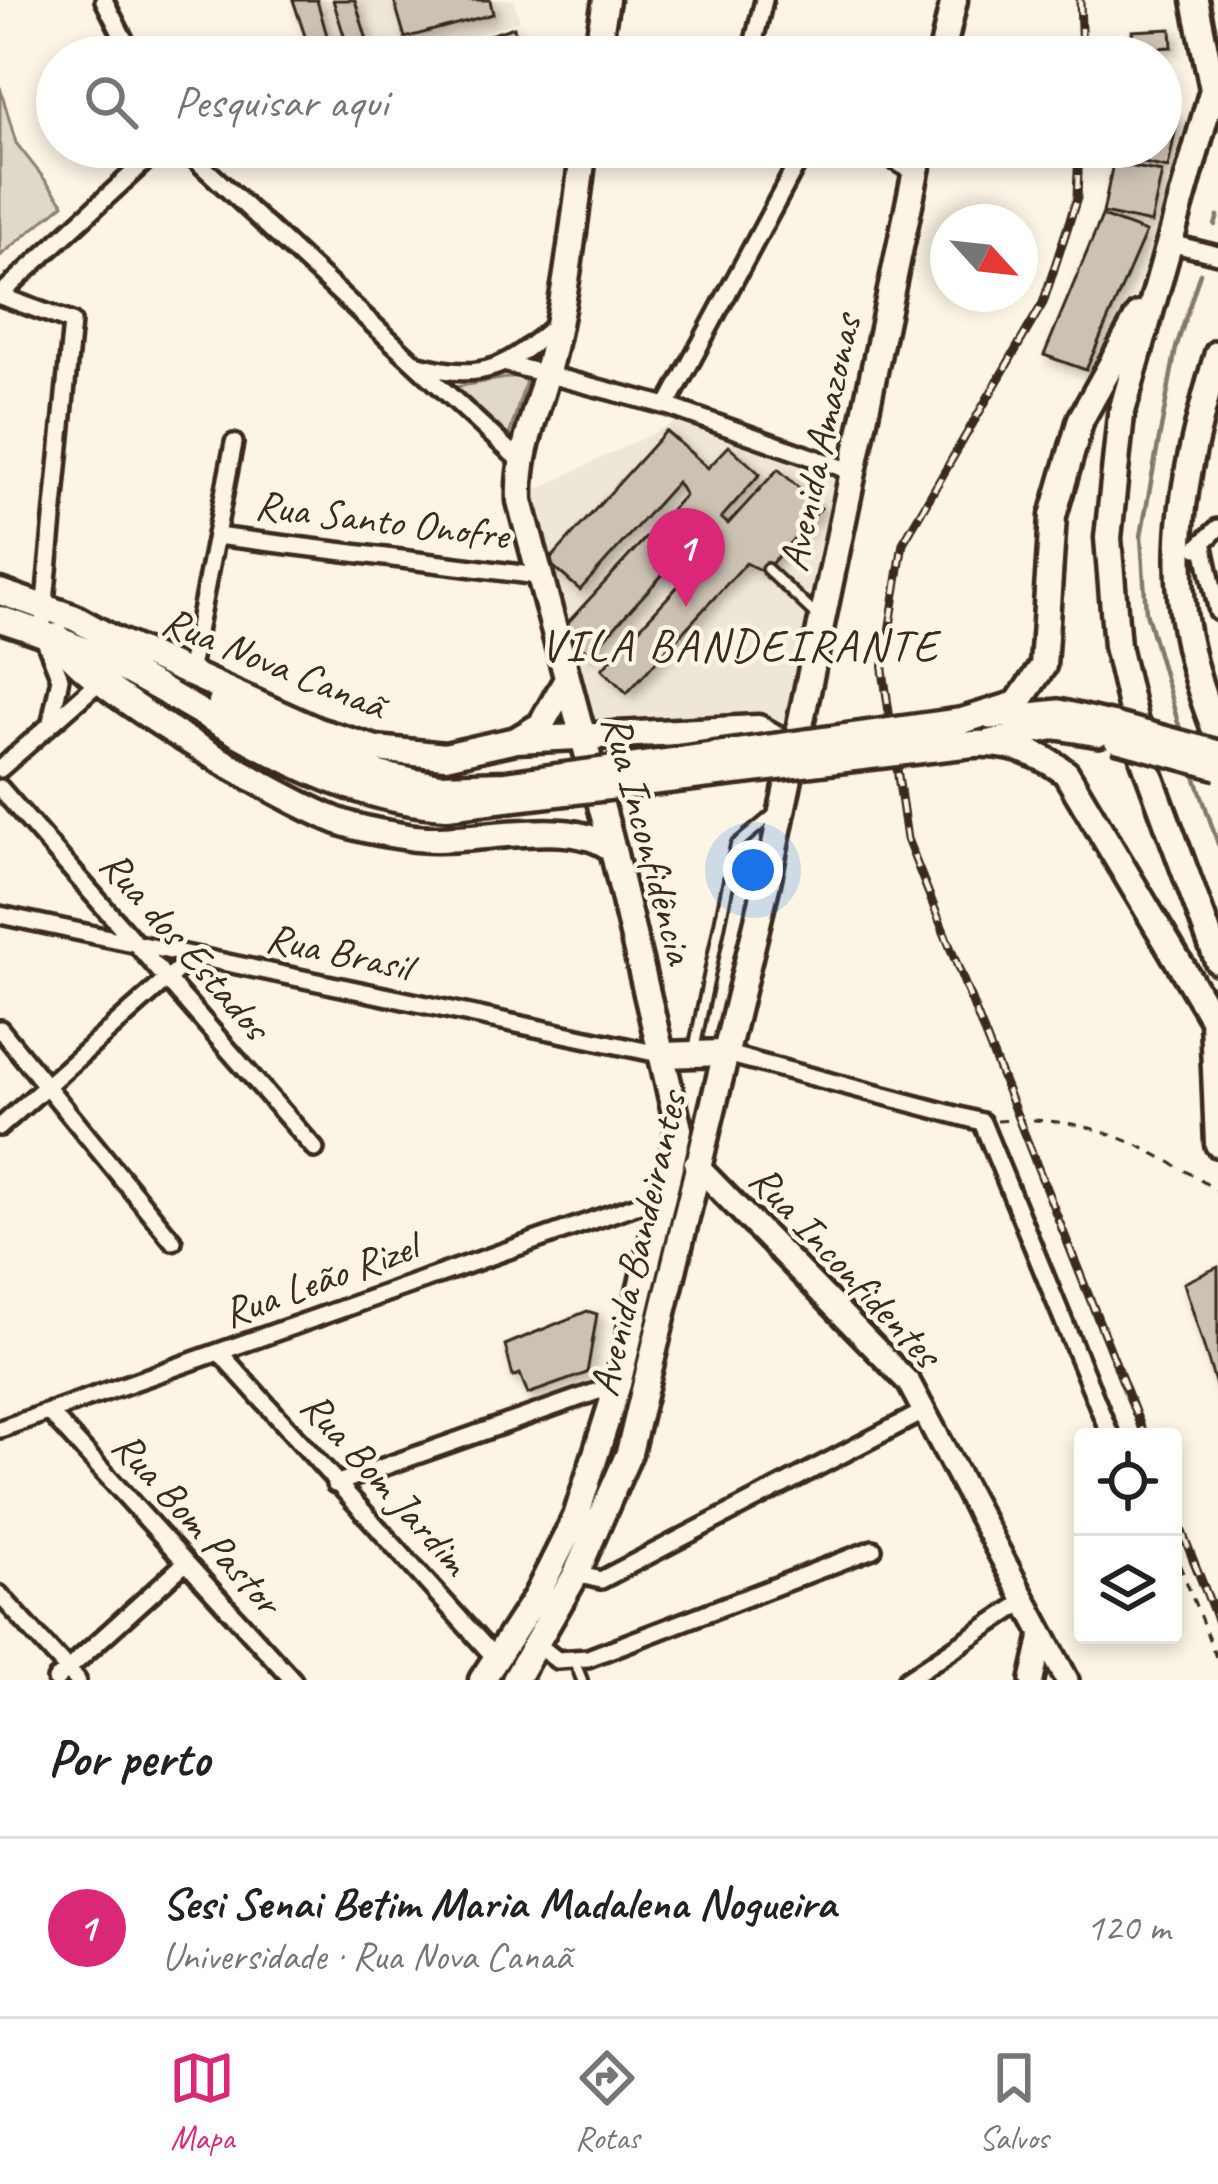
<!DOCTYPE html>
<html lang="pt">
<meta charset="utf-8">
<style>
:root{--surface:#fff;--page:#f2f2f2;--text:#222;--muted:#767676;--line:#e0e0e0;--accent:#db2777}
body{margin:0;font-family:Caveat,sans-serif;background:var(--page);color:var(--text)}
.controls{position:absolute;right:36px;bottom:36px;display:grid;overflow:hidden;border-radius:12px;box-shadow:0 6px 18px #0003}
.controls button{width:108px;height:108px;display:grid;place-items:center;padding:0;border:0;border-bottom:3px solid var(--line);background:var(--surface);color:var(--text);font:60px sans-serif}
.compass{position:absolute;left:930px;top:204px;width:108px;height:108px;border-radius:50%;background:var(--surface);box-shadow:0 6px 18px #0003;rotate:117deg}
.you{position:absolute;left:753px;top:870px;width:42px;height:42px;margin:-30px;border:9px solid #fff;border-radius:50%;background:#1a73e8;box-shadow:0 0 0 18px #1a73e833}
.badge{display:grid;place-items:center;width:78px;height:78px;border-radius:50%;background:var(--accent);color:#fff;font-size:39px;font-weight:700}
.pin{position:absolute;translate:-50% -99px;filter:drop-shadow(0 3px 6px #0008)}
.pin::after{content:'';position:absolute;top:63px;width:42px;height:36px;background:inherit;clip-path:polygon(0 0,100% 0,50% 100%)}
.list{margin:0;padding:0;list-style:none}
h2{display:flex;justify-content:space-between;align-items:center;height:156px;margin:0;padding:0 48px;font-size:51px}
h2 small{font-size:39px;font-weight:400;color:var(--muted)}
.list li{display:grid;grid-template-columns:78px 1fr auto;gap:36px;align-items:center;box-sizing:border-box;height:180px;padding:0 48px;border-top:3px solid var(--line)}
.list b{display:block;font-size:45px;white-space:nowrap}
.list p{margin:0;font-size:39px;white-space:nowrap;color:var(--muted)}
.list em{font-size:39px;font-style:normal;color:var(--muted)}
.icon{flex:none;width:66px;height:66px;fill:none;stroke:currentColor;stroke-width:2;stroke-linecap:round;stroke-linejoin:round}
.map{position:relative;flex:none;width:1218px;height:1680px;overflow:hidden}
.search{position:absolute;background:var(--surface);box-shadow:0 6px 18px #0003;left:36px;right:36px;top:36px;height:132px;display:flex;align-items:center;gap:30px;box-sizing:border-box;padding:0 42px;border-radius:66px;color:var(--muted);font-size:45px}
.sheet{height:336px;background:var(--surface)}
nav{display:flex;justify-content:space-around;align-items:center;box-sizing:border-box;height:168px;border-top:3px solid var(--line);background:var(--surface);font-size:33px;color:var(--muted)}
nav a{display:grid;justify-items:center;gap:6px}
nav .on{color:var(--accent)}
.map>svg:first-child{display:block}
.built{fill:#eee6d6}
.green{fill:#e0d8c8;stroke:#8e8173;stroke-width:3}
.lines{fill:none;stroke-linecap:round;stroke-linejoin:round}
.stream{stroke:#85796b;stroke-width:4.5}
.building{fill:#ccc2b3;stroke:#3b2a1e;stroke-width:3;filter:url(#shadow)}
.service-casing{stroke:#3b2a1e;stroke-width:16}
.minor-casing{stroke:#3b2a1e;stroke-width:24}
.tertiary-casing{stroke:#3b2a1e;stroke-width:30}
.secondary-casing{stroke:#3b2a1e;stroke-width:30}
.primary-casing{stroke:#3b2a1e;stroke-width:33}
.path{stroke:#3b2a1e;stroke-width:3;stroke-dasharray:9 9;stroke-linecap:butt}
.service{stroke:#fcf5e5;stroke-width:8}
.minor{stroke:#fcf5e5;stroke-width:15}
.tertiary{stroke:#fcf5e5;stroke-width:21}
.secondary{stroke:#fcf5e5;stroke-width:21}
.primary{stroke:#fcf5e5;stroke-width:24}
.rail-casing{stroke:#3b2a1e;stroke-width:9}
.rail{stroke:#fcf5e5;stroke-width:4.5;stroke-dasharray:14;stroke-linecap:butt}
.secondary-bridge-casing{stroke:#3b2a1e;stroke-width:30;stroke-linecap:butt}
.primary-bridge-casing{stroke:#3b2a1e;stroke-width:33;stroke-linecap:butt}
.secondary-bridge{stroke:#fcf5e5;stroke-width:21}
.primary-bridge{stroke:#fcf5e5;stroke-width:24}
.labels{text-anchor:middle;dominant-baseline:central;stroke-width:9;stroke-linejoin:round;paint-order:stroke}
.street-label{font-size:42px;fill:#3b2a1e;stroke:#fcf5e5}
.neighbourhood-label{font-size:45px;letter-spacing:3px;fill:#3b2a1e;stroke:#fcf5e5}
</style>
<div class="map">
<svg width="1218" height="1680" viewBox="0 0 1218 1680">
<defs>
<filter id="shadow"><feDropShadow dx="5.5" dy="5.5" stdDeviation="6" flood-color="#0004"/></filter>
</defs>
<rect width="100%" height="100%" fill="#fcf5e5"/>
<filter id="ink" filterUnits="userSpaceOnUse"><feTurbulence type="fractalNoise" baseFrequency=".00833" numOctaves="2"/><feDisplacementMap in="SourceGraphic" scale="24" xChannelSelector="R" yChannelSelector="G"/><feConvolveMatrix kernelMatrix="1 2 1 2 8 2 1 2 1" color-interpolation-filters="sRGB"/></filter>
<g filter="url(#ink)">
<!-- built -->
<path class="built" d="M299 0H514L520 20 410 57H314Z
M682 419 845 475 792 720 584 732 528 494Z"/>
<!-- green -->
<path class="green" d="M0 87 16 143 64 204 0 256Z
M528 374 509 436 456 387Z"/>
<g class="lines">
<!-- stream -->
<path class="stream" d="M1215 225 1218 216
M1182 736 1146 612 1141 536 1176 348 1200 273
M1193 770 1218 844"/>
</g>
<!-- building -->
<path class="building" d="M293 0H317L333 57H312Z
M333 0H355L369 47 350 55Z
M394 0H490L493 14 405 38Z
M514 27 518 47 489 57H423Z
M1171 29 1172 47 1133 49 1132 31Z
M1161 114 1178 117 1168 168 1119 158 1122 147H1161Z
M1113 163 1162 172 1151 223 1103 213Z
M1102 216 1146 232 1086 370 1044 355Z
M666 431 708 468 729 446 760 474 721 518 728 524 778 469 821 508 764 572 746 563 627 693 602 669 712 549 698 536 590 654 562 629 685 495 677 482 580 590 548 562Z
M1218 1267V1392L1184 1283Z
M587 1311 597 1314 587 1373 528 1394 520 1374 513 1377 505 1345Z"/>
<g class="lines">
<defs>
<path id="service" d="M767 569 817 616
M694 1050 736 845 776 812
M574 1660 582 1680"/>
<path id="minor" d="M104 0 133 57
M750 57 764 0
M182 147 518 459
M872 147 915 173
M1170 243 1218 255
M0 295 161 147
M0 296 72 322 42 633 60 678 51 722
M507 364 667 406 854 472
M419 365C486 382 506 367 557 324
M667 406 806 147
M216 536 538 576
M1203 542 1218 612
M1197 548 1218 528
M189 673 234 443
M0 769 100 681
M0 788 315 1149
M0 915 664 1055
M0 1029 173 1241
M723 1053 982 1122 1111 1437
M0 1127 191 958
M221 1354 497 1660
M49 1412 293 1680
M0 1429 662 1196
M335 1484 618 1384
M576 1574 601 1580 923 1412
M0 1595 77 1680
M538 1645 557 1660 588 1658 873 1549
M56 1680 183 1565
M906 1680 1022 1603"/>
<path id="tertiary" d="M695 1164 909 1383 1067 1680
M1032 1680 1041 1640"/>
<path id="secondary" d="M990 718 1059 711 1114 724
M989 741 1057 728 1099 735"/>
<path id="primary" d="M1195 0 1213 89 1121 415 1108 538 1117 646 1143 757 1218 961
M596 57 606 0
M941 57 954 0
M1218 353C1176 499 1158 591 1218 737
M0 592 73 617 124 645
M0 619C50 635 98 654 144 680 242 734 330 799 447 806
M57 636C70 679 279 797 328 817 352 828 382 833 408 837 465 847 571 813 613 850
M113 639 318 731 376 749 445 756 516 740 758 728 772 736 779 766
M221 702C297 747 352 774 440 786
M962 721 1017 704 1043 666 1053 516 1081 419 1139 315
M516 740 541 725 566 681
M964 745C1002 740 1036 750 1066 773L1218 1028
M1213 1020 1218 1144
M664 1055 723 1053
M482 1680 536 1597 576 1517 618 1384 679 1129 613 850 520 501C518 454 534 421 546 376 566 302 574 223 584 147
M515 1680 576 1574 629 1453 767 883 921 147"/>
</defs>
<!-- service casing -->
<use href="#service" class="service-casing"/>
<!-- minor casing -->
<use href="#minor" class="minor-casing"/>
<!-- tertiary casing -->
<use href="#tertiary" class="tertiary-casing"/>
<!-- secondary casing -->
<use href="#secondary" class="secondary-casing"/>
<!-- primary casing -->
<use href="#primary" class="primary-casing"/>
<!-- path -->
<path class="path" d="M997 1121C1090 1114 1141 1143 1218 1191
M1173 1548 1218 1662"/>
<!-- service -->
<use href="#service" class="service"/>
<!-- minor -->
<use href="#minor" class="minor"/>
<!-- tertiary -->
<use href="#tertiary" class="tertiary"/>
<!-- secondary -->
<use href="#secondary" class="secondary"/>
<!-- primary -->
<use href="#primary" class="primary"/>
<defs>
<path id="rail" d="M1080 0 1082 57
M1079 147 1077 198 1043 303 903 543 883 670 907 839 1145 1437
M1173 1509 1218 1622"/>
</defs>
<!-- rail casing -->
<use href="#rail" class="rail-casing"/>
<!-- rail -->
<use href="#rail" class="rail"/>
<defs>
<path id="secondary-bridge" d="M1114 724 1218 752
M1115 740 1218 768"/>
<path id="primary-bridge" d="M440 786 506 784 962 721
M447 806 964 745"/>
</defs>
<!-- secondary-bridge casing -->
<use href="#secondary-bridge" class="secondary-bridge-casing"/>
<!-- primary-bridge casing -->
<use href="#primary-bridge" class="primary-bridge-casing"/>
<!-- secondary-bridge -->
<use href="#secondary-bridge" class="secondary-bridge"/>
<!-- primary-bridge -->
<use href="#primary-bridge" class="primary-bridge"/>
</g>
</g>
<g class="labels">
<!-- street labels -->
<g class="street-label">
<text transform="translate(820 443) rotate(-78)">Avenida Amazonas</text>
<text transform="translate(382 520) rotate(7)">Rua Santo Onofre</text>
<text transform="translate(274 663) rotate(22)">Rua Nova Canaã</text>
<text transform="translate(648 839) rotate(75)">Rua Inconfidência</text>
<text transform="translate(185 945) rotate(49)">Rua dos Estados</text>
<text transform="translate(339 952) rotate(12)">Rua Brasil</text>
<text transform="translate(638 1244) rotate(-77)">Avenida Bandeirantes</text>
<text transform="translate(845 1266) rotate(47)">Rua Inconfidentes</text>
<text transform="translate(320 1280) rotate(-20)">Rua Leão Rizel</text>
<text transform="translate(385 1483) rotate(48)">Rua Bom Jardim</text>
<text transform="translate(197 1523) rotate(48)">Rua Bom Pastor</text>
</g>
<!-- neighbourhood labels -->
<g class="neighbourhood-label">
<text x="740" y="645">VILA BANDEIRANTE</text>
</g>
</g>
</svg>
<div class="controls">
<button><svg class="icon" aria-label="locate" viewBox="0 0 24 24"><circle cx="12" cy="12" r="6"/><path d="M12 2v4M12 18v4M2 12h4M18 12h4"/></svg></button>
<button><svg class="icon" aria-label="layers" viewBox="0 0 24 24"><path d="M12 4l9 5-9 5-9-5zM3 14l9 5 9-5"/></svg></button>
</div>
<svg class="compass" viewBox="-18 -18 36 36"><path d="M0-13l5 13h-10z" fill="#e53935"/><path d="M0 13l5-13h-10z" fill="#767676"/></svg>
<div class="you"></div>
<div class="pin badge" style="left:686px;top:607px">1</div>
<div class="search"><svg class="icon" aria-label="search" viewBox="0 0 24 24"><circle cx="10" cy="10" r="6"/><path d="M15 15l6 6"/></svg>Pesquisar aqui</div>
</div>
<section class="sheet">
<h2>Por perto<small></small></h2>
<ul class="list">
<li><span class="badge">1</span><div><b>Sesi Senai Betim Maria Madalena Nogueira</b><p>Universidade · Rua Nova Canaã</p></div><em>120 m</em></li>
</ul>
</section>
<nav>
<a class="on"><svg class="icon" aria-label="map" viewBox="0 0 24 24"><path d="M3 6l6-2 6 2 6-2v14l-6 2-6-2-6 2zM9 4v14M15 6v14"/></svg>Mapa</a>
<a><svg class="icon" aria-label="directions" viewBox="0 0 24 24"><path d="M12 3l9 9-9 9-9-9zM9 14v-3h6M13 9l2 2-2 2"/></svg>Rotas</a>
<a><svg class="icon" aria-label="saved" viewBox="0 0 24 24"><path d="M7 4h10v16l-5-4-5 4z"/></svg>Salvos</a>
</nav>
